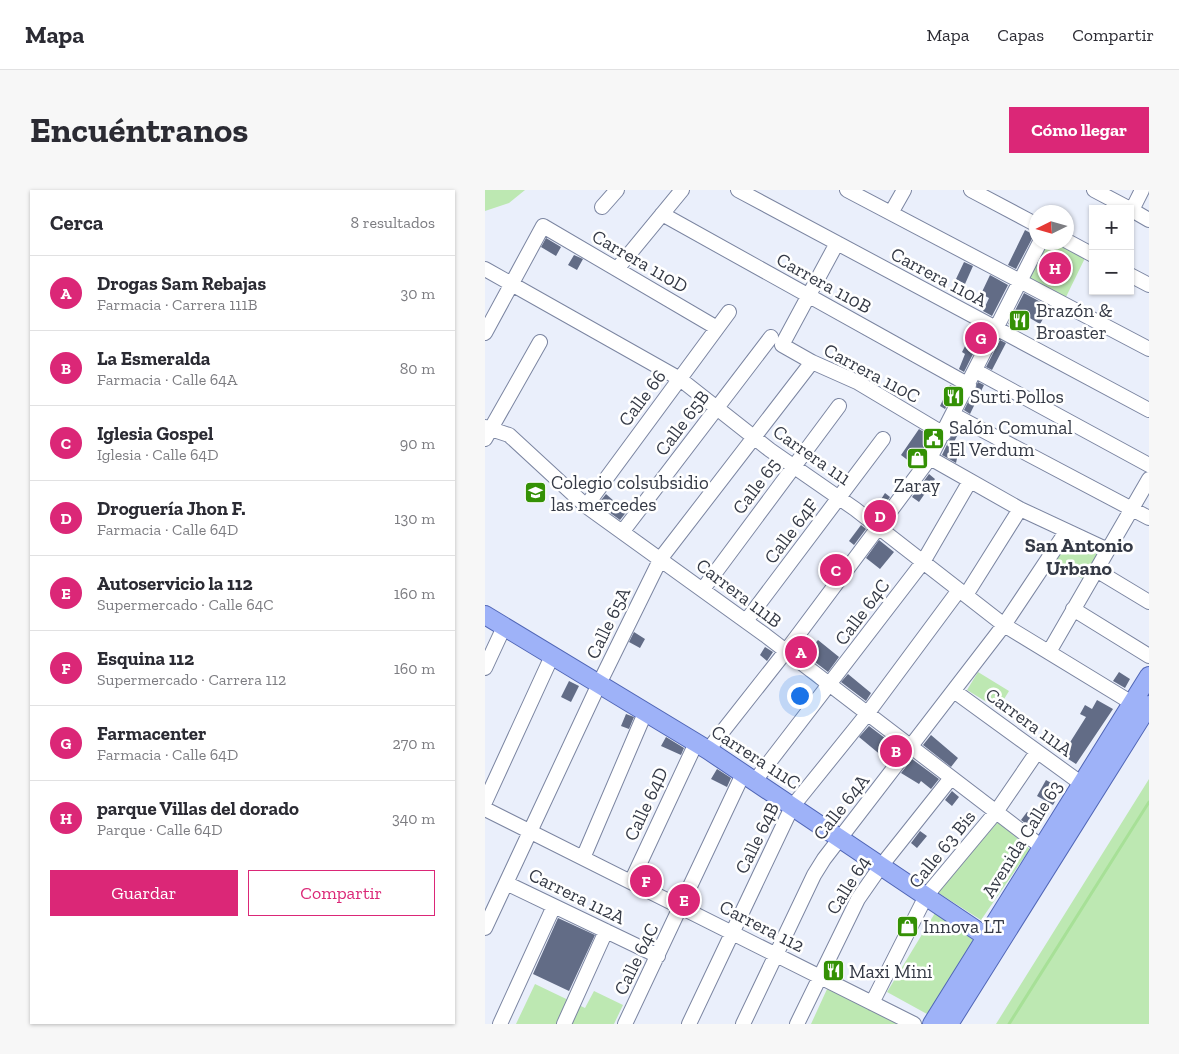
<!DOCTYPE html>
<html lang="es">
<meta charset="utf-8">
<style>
:root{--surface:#fff;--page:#f7f7f7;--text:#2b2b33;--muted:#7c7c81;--line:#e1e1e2;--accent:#db2777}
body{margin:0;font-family:"Zilla Slab",serif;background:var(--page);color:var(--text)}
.controls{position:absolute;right:15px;top:15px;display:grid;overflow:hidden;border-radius:0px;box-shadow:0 1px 4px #0004}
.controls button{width:45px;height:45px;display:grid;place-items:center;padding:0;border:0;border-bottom:1px solid var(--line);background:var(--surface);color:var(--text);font:25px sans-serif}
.compass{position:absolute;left:544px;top:15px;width:45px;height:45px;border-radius:50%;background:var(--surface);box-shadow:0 1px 4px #0004;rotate:265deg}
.you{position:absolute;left:314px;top:505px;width:18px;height:18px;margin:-12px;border:4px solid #fff;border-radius:50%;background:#1a73e8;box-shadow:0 0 0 8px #1a73e833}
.badge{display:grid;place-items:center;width:32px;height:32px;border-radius:50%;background:var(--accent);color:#fff;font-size:16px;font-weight:700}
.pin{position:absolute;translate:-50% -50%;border:2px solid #fff;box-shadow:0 1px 5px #0006}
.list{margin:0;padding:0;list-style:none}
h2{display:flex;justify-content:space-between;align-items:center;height:65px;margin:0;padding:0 20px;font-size:21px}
h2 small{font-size:16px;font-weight:400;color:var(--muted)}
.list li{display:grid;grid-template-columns:32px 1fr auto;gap:15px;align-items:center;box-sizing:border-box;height:75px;padding:0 20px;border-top:1px solid var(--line)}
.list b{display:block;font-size:19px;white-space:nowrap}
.list p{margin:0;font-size:16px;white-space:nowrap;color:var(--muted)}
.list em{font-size:16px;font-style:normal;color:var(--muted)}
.actions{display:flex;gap:10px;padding:15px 20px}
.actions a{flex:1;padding:11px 0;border:1px solid var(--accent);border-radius:0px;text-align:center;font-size:18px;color:var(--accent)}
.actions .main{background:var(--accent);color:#fff}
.map{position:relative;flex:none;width:664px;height:834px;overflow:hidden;border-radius:0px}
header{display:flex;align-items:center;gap:30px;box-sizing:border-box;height:70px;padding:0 25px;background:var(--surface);border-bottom:1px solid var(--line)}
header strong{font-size:24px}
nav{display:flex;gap:28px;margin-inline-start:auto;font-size:18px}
.intro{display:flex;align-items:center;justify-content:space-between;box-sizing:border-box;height:120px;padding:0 30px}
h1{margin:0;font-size:35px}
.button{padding:12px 22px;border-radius:0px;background:var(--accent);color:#fff;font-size:18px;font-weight:700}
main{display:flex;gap:30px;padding:0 30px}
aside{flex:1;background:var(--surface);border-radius:0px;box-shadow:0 1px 4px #0004}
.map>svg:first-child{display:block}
.green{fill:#bde8b2}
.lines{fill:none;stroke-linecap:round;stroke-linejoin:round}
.stream{stroke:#a7e097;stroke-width:3}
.building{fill:#626c86}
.minor-casing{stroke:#7b85a1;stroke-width:16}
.major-casing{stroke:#5066b6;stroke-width:20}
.minor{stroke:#fff;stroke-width:14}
.major{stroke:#9eb2f8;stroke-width:18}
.labels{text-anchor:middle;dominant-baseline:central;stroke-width:5;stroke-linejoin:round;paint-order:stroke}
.street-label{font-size:19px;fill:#353a46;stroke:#fff}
.poi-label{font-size:19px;fill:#353a46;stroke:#fff;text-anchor:start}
.neighbourhood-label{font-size:20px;font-weight:bold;fill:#353a46;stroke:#fff}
</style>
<header>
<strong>Mapa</strong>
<nav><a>Mapa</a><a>Capas</a><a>Compartir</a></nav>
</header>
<div class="intro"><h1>Encuéntranos</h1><a class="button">Cómo llegar</a></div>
<main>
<aside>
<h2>Cerca<small>8 resultados</small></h2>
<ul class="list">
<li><span class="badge">A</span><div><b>Drogas Sam Rebajas</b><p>Farmacia · Carrera 111B</p></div><em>30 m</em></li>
<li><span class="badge">B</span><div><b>La Esmeralda</b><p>Farmacia · Calle 64A</p></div><em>80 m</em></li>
<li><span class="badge">C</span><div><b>Iglesia Gospel</b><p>Iglesia · Calle 64D</p></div><em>90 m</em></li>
<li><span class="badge">D</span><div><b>Droguería Jhon F.</b><p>Farmacia · Calle 64D</p></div><em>130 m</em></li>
<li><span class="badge">E</span><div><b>Autoservicio la 112</b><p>Supermercado · Calle 64C</p></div><em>160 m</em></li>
<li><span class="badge">F</span><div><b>Esquina 112</b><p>Supermercado · Carrera 112</p></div><em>160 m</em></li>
<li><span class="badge">G</span><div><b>Farmacenter</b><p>Farmacia · Calle 64D</p></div><em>270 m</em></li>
<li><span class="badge">H</span><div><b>parque Villas del dorado</b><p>Parque · Calle 64D</p></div><em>340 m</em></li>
</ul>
<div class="actions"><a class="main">Guardar</a><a>Compartir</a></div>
</aside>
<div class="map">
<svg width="664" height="834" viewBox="0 0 664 834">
<rect width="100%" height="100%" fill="#eaeffb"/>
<!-- green -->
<path class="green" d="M0 0H40L24 13 0 21Z
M557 53H570L600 68 581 107 540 88Z
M583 346 618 363 601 391 569 371Z
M493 482 524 501 513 519 482 500Z
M664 589V834H511Z
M513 632 545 659 496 730 452 702Z
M450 723 490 751 442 824 402 802Z
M50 794 100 818 109 801 138 815 129 834H31Z
M343 797 416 834H326Z"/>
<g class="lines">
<!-- stream -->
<path class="stream" d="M524 834 664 612"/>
</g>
<!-- building -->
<path class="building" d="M540 40 549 45 531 79 523 75Z
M61 48 76 57 71 66 56 57Z
M89 65 98 69 92 80 83 75Z
M479 72 488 76 480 94 471 89Z
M505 85 523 95 507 126 498 121 504 108 496 104Z
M539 103 565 117 555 134 543 127 535 141 523 134Z
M490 137 499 142 479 182 474 179 480 164 477 162Z
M515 150 521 153 507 180 501 177Z
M493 192 499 195 485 224 479 220Z
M465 195 471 198 460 219 455 216Z
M471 236 476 238 465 260 473 264 471 273 457 265Z
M434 239 442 244 438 250 443 254 429 275 416 265Z
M444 284 450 289 434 312 427 307Z
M400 303 405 307 392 325 388 322Z
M121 304 138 319 139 317 143 320 135 330 113 314Z
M376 335 381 339 369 355 364 351Z
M394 350 409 362 395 379 381 368Z
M342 366 354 376 348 384 336 374Z
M149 442 160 449 155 458 144 452Z
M333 450 354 467 343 482 313 459 319 452 326 458Z
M280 457 288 462 282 471 275 465Z
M634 482 645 489 640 498 628 491Z
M363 484 386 503 381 511 356 492Z
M84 491 94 496 86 512 76 507Z
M612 510 628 519 591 574 577 565 601 527 595 524 600 515 607 519Z
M141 524 149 527 144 539 136 536Z
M384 536 413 558 403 571 374 547Z
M446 545 473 568 466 577 438 555Z
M181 547 199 558 196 565 176 556Z
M427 569 454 589 446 599 436 591 434 594 416 583Z
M232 579 246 588 242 597 226 589Z
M561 590 577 599 568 615 552 606Z
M467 601 474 607 467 616 460 610Z
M542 622 556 631 550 640 536 630Z
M435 641 442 646 432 658 426 653Z
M73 728 110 745 84 801 48 784Z"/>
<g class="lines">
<defs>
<path id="minor" d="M253 0 664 220
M362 0 664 159
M486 0 552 35
M609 0 645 19
M117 17 132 0
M645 19 664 30
M647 20 657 0
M406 23 419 0
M177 24 484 195
M582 51 608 65
M352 53 297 155 327 172 372 192 459 244
M0 79 195 189 285 260 370 319 519 435 647 513
M132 79 197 0
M645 85 664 95
M0 143 58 36 232 138
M491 181 664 275
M469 225 664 328
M0 237 24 245 101 316 280 445 557 657
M0 249 55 152
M445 268 535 319 623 360
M101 316 244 122
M138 341 286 147
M611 380 664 412
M218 399 354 216
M481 405 535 319
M588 419 664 466
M261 431 398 249
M564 462 664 289
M0 478 19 437
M469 501 597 594
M223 560 301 461 445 268 555 52
M269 592 438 372 485 291
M0 612 67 466
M0 619 429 834
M98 668 160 523
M146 692 211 553
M21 693 173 766
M0 738 114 494 176 368 327 172
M387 813 441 706 511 622 552 562
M15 834 69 716
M79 834 121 741
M140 834 258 584
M204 834 307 617 382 524 474 400
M258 834 329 685 339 669 519 435 581 342
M312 834 373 709 396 676 466 588"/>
<path id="major" d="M0 425 223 560 512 754
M447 834 664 486
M464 834 664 515"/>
</defs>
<!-- minor casing -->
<use href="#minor" class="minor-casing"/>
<!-- major casing -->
<use href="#major" class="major-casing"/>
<!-- minor -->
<use href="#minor" class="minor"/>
<!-- major -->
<use href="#major" class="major"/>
</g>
<!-- icons -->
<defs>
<symbol id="restaurant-square" viewBox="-11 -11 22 22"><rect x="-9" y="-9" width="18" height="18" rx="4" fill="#349105" stroke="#fff"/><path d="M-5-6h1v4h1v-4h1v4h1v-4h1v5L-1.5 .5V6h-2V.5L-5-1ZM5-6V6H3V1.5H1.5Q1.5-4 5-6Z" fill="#fff"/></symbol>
<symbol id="civic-square" viewBox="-11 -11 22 22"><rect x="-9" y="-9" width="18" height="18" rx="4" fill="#349105" stroke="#fff"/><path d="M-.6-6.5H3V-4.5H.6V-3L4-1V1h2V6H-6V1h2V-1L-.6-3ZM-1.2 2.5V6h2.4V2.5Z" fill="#fff"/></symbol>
<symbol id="shop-square" viewBox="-11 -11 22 22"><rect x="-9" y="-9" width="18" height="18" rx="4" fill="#349105" stroke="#fff"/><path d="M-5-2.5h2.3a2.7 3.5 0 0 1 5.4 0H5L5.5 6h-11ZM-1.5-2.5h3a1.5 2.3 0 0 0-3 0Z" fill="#fff"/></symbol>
<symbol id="school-square" viewBox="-11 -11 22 22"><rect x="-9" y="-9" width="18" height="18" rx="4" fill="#349105" stroke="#fff"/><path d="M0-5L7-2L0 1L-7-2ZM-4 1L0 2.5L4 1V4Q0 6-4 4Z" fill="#fff"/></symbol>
</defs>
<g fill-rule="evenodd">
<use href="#restaurant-square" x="522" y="118" width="25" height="25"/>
<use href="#restaurant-square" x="456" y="194" width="25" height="25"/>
<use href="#civic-square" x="436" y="236" width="25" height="25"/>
<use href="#shop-square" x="420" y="256" width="25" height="25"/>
<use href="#school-square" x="38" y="290" width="25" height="25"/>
<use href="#shop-square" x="410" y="724" width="25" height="25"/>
<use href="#restaurant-square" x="336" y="768" width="25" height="25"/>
</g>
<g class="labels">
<!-- street labels -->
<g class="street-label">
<text transform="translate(155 71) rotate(30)">Carrera 110D</text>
<text transform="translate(454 87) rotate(28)">Carrera 110A</text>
<text transform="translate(339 93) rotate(29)">Carrera 110B</text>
<text transform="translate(387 183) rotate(28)">Carrera 110C</text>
<text transform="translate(157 208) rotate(-53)">Calle 66</text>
<text transform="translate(197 233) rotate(-53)">Calle 65B</text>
<text transform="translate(327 265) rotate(35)">Carrera 111</text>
<text transform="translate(271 296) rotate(-53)">Calle 65</text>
<text transform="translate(306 341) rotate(-53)">Calle 64F</text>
<text transform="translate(254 403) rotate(37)">Carrera 111B</text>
<text transform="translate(377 422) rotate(-53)">Calle 64C</text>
<text transform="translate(123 433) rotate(-64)">Calle 65A</text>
<text transform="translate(544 532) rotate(36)">Carrera 111A</text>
<text transform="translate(271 567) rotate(33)">Carrera 111C</text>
<text transform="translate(161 614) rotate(-65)">Calle 64D</text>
<text transform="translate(356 617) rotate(-52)">Calle 64A</text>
<text transform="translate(272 648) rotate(-64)">Calle 64B</text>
<text transform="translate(537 649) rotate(-58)">Avenida Calle 63</text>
<text transform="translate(457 659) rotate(-51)">Calle 63 Bis</text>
<text transform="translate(363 695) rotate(-58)">Calle 64</text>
<text transform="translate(92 706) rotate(26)">Carrera 112A</text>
<text transform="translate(277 736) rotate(27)">Carrera 112</text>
<text transform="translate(151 769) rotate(-64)">Calle 64C</text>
</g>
<!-- poi labels -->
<g class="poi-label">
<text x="551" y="120">Brazón &amp;<tspan x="551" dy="22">Broaster</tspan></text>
<text x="485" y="206">Surti Pollos</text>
<text x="464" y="237">Salón Comunal<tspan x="464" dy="22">El Verdum</tspan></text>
<text x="66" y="292">Colegio colsubsidio<tspan x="66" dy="22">las mercedes</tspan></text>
<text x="432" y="295" text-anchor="middle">Zaray</text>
<text x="438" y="736">Innova LT</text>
<text x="364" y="781">Maxi Mini</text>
</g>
<!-- neighbourhood labels -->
<g class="neighbourhood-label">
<text x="594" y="355">San Antonio<tspan x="594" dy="23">Urbano</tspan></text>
</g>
</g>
</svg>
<div class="controls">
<button>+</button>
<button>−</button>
</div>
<svg class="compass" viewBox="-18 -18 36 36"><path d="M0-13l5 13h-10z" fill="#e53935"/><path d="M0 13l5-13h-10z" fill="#7c7c81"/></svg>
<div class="you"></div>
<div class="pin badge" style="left:316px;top:462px">A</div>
<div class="pin badge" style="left:411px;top:561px">B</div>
<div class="pin badge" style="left:351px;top:380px">C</div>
<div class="pin badge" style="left:395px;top:326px">D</div>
<div class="pin badge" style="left:199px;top:710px">E</div>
<div class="pin badge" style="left:161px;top:691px">F</div>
<div class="pin badge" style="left:496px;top:148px">G</div>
<div class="pin badge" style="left:570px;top:78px">H</div>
</div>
</main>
